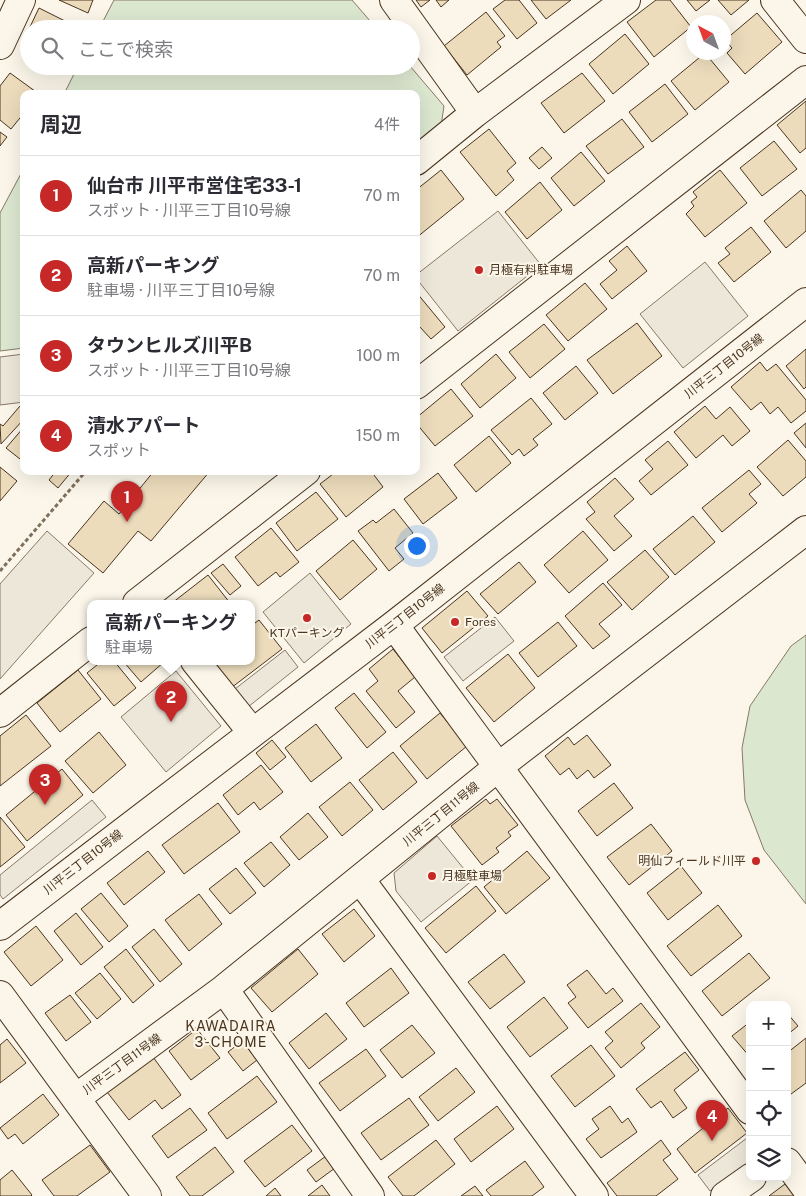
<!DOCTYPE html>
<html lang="ja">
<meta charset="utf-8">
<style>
:root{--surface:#fff;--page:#f2f2f3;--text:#2b2b33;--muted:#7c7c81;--line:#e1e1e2;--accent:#c62828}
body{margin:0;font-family:"Public Sans","Noto Sans JP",sans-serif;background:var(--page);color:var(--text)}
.controls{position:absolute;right:15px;bottom:15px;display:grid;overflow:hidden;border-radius:10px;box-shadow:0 5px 20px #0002}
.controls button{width:45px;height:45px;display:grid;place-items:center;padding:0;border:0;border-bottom:1px solid var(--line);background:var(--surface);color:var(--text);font:25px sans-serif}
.compass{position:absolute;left:686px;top:15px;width:45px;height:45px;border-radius:50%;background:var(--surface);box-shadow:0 5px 20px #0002;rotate:319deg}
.you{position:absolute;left:416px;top:545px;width:18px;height:18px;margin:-12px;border:4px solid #fff;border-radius:50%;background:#1a73e8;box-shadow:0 0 0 8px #1a73e833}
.badge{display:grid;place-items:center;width:32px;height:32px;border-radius:50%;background:var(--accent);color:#fff;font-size:16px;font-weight:700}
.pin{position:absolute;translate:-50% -41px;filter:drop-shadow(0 1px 2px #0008)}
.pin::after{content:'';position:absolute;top:26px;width:18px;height:15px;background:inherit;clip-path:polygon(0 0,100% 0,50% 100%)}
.popup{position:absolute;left:87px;top:600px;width:168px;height:65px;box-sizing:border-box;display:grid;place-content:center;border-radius:10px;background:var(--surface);filter:drop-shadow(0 1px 4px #0005);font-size:16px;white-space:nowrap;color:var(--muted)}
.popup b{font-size:19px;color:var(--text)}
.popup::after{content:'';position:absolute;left:50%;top:100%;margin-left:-10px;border:10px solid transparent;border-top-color:var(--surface)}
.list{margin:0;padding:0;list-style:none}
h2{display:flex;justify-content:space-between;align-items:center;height:65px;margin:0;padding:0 20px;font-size:21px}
h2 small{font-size:16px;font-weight:400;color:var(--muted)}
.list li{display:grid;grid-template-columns:32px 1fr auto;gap:15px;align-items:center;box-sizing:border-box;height:80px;padding:0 20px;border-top:1px solid var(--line)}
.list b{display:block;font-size:19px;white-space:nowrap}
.list p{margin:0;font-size:16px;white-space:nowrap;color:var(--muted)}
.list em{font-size:16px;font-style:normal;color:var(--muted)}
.icon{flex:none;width:28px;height:28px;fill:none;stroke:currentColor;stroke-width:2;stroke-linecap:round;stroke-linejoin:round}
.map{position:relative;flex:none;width:806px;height:1196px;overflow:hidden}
.search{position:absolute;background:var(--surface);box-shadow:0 5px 20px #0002;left:20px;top:20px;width:400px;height:55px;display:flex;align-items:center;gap:12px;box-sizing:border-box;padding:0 18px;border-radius:28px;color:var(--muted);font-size:19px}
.panel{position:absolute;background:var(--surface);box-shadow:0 5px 20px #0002;left:20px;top:90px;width:400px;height:385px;border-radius:10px}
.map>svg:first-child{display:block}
.green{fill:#dce7d0;stroke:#887966}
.parking{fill:#ede7d9;stroke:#887966}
.building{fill:#ecdcbc;stroke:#4a3520}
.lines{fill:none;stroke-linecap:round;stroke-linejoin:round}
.minor-casing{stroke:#4a3520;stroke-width:30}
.path{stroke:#7f6f5c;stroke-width:3;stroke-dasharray:4 2.5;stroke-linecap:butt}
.minor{stroke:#fbf6e9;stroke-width:28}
.poi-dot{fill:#c62828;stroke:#fbf6e9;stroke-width:2}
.labels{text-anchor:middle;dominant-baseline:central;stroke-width:4;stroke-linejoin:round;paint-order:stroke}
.poi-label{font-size:12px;fill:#4a3520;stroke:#fbf6e9;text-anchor:start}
.street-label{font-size:12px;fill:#4a3520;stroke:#fbf6e9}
.neighbourhood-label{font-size:14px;letter-spacing:1px;fill:#4a3520;stroke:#fbf6e9}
</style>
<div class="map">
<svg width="806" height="1196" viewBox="0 0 806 1196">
<rect width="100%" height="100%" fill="#fbf6e9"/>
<!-- green -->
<path class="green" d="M114 0H352L377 29H99Z
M78 66H410L444 106 441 126 416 146V94H64Z
M24 168V348L0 351V213Z
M806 635V904L764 850 745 800 742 748 750 706 791 646Z"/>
<!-- parking -->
<path class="parking" d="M498 211 541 265 458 331 416 278V275Z
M705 262 748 316 683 368 640 314Z
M24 354V402L0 405V357Z
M47 531 94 573 0 679V584Z
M310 573 351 624 304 663 263 612Z
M495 617 514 641 463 681 444 657Z
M285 650 298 667 248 707 235 689Z
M176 671 221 726 166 772 121 717Z
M92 800 106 817 3 899 0 895V875Z
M437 836 473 880 421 922 396 891 394 873Z
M747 1138 750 1142V1161L710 1191 698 1175Z"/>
<!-- building -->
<path class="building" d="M59 0H93L88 13Z
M416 0H430L421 7Z
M436 0H449L441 7Z
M505 0H519L537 23 517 39 493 9Z
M531 0H571L546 19Z
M656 0H670L691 27 654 57 627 22Z
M687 0H710L696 11Z
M718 0H749L731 15Z
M39 8 81 29H29Z
M486 12 505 36 497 42 501 47 467 75 444 46Z
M757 13 782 42 745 74 727 53 732 48 725 40Z
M625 34 649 64 613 94 589 64Z
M705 53 729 82 695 110 671 81Z
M10 73 39 94H24V113L11 129 0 120V86Z
M582 73 605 101 564 133 541 103Z
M665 84 688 114 652 142 629 112Z
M806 101V148L800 153 777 125Z
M622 119 644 147 608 174 586 146Z
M489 129 516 163 507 171 514 180 496 196 460 152Z
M0 132 7 137 0 146Z
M774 141 797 169 762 196 740 168Z
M542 147 552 158 539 169 529 158Z
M581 152 605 181 574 206 551 178Z
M441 170 464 199 416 238V190Z
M720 170 747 203 705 237 686 214 694 206 691 202 697 197 693 192Z
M540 182 562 210 527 239 505 212Z
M801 190 806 196V231L786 248 764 221Z
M751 227 771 252 734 282 718 263 730 254 725 248Z
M627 246 647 271 612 299 600 284 617 270 609 261Z
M585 283 607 309 568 341 546 315Z
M416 292 445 327 431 339 419 326 416 328Z
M637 323 662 356 613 394 587 360Z
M544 324 565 349 530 378 509 352Z
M806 349V387L804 389 786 366Z
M496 354 516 378 480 408 461 384Z
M760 362 767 371 776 364 806 400V411L791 423 778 407 770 414 761 402 751 410 731 387Z
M576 366 598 393 565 420 543 393Z
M451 389 473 416 435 446 416 423V418Z
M531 398 552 424 533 439 538 445 524 456 519 449 512 455 491 430Z
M20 406 24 410V419L1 444 0 424 3 426Z
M705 406 716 419 730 407 750 431 732 446 723 435 696 458 674 432Z
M806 423V448L794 433Z
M24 427V455L20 459 6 448Z
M489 436 511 463 476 492 454 465Z
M788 440 806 461V477L783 496 757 467Z
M668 441 688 465 651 495 639 481 653 469 645 460Z
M0 467 17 481 0 501Z
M749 470 761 484 749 494 757 503 722 532 702 508Z
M56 471H72L58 488 49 480Z
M154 471H210L151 541 138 531 103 573 68 544 104 501 119 514Z
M337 471H371L383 487 346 517 320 484Z
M438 473 457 498 423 524 404 499Z
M615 478 634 499 614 516 632 536 614 551 586 519 595 512 587 502Z
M316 492 338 519 297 551 276 523Z
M394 509 413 533 395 548 404 559 389 571 358 531 373 520 376 523Z
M693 516 715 542 675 575 653 549Z
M271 528 299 562 280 577 276 572 258 586 235 557Z
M583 531 608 560 569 593 544 565Z
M353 540 377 569 340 600 316 571Z
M645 550 669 577 632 610 607 582Z
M519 562 536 582 498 614 480 594Z
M223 564 241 586 230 595 211 573Z
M208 575 230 603H172Z
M603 583 622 605 599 624 610 636 593 649 565 616Z
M467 591 488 616 442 653 422 628Z
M259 620 282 649 231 688 210 661H251V626Z
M558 622 577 646 538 677 519 653Z
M393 649 415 677 398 691 415 712 396 728 366 691 378 681 369 669Z
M508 654 535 688 494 722 466 688Z
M102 661H114L136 688 114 706 87 673Z
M123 661H163L164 662 141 682Z
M78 670 101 699 60 732 37 703Z
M354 693 386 732 367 748 335 708Z
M440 713 467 746 427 779 400 746Z
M26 715 51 746 0 786V736Z
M316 724 342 758 311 782 285 748Z
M99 732 126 765 93 793 65 761Z
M587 735 611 765 594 778 588 770 577 779 569 768 560 775 545 756 568 737 574 745Z
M272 740 286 757 270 770 256 753Z
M393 752 417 782 383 810 359 780Z
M261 765 283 792 260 810 254 802 238 815 223 795Z
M62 769 83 795 27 841 6 815Z
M350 782 373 810 342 836 319 807Z
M614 783 633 808 597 836 578 811Z
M486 799 490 804 497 799 518 825 508 832 511 836 496 848 499 852 482 865 451 826Z
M218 803 240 832 184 874 162 845Z
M308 813 328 837 299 860 280 837Z
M0 817 25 847 0 867Z
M651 824 672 851 629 885 607 857Z
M271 842 290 865 264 887 244 863Z
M148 851 165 872 124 905 107 883Z
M527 851 550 878 506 914 484 887Z
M681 866 702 893 668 920 647 893Z
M236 868 256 893 230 914 209 889Z
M476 886 496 911 446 953 425 928Z
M101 893 128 926 109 942 81 909Z
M199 894 222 924 189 951 165 920Z
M718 905 742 936 691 976 667 946Z
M354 909 375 936 344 962 322 934Z
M76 913 103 947 81 965 54 931Z
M36 926 63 960 31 986 4 952Z
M154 929 182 964 160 982 132 947Z
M126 949 154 985 133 1003 104 967Z
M298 949 318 974 272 1012 251 988Z
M749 953 770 978 722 1016 702 991Z
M504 954 525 982 490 1009 468 982Z
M391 968 409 993 364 1027 346 1003Z
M587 970 606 994 613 988 623 1001 588 1028 568 1003 576 997 567 985Z
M100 973 121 999 97 1019 75 993Z
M70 995 91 1022 66 1041 45 1013Z
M544 997 568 1028 530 1057 507 1027Z
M641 1003 660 1027 641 1043 645 1048 621 1068 605 1048 613 1041 605 1032Z
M326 1013 347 1039 309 1069 289 1043Z
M787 1013 798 1026 787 1035Z
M750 1022V1057L732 1036Z
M412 1025 435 1053 402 1078 380 1050Z
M197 1029 220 1058 191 1080 169 1051Z
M806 1038V1083L787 1097V1053Z
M7 1039 26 1063 0 1083V1045Z
M242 1041 257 1060 243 1071 228 1052Z
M591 1045 615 1076 575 1107 551 1076Z
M366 1049 386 1076 340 1111 319 1083Z
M685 1052 699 1070 674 1090 687 1108 673 1118 661 1101 651 1108 636 1089Z
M153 1057 181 1095 162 1109 155 1100 129 1120 107 1092Z
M456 1068 475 1092 438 1121 419 1097Z
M257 1076 277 1102 227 1139 208 1113Z
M43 1094 59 1115 23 1144 15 1134 8 1139 0 1128Z
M409 1098 429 1125 381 1160 361 1133Z
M497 1106 514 1129 471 1162 454 1139Z
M610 1106 622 1123 628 1118 637 1132 601 1158 586 1139 599 1129 592 1119Z
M190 1108 207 1130 168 1158 152 1136Z
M728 1108 747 1133 695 1173 677 1149Z
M292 1125 312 1151 265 1187 244 1161Z
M436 1140 455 1164 414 1196H403L388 1177Z
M661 1140 671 1154 663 1160 678 1179 656 1196H617L607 1183Z
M90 1145 110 1172 77 1196H54L42 1180Z
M215 1147 234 1172 202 1196H190L176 1177Z
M326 1156 335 1168 316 1182 307 1170Z
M525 1161 544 1187 532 1196H491L486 1190Z
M12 1170 32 1195 31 1196H0V1180Z
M785 1184 794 1196H769Z
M322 1185 330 1196H308Z
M475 1186 483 1196H461Z
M275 1188 281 1196H266Z"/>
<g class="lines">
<defs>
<path id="minor" d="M394 0 475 113 626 0
M775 0 806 39
M0 45 21 0
M416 161 475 113
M416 385 806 80
M137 603 306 471
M394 625 750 1110
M195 661 252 732
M0 713 91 641
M360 879 594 1196
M0 926 394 625 806 302
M224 989 370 1196
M0 995 147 1196
M76 1098 224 989 498 767 806 530
M787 1162 806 1188
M725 1196 752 1177"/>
</defs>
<!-- minor casing -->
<use href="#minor" class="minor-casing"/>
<!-- path -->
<path class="path" d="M0 571 86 471"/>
<!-- minor -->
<use href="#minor" class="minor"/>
</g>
<!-- markers -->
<g class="poi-dot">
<circle cx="479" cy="270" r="5"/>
<circle cx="307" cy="618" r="5"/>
<circle cx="455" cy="622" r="5"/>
<circle cx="756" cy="861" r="5"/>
<circle cx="432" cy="876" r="5"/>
</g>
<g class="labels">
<!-- poi labels -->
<g class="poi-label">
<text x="489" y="270">月極有料駐車場</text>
<text x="465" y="622">Fores</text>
<text x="307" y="633" text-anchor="middle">KTパーキング</text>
<text x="746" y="861" text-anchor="end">明仙フィールド川平</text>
<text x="442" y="876">月極駐車場</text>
</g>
<!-- street labels -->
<g class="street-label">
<text transform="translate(724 366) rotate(-38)">川平三丁目10号線</text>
<text transform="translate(405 616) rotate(-38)">川平三丁目10号線</text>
<text transform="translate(441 814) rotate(-39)">川平三丁目11号線</text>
<text transform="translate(83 862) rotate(-38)">川平三丁目10号線</text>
<text transform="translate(122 1064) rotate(-36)">川平三丁目11号線</text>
</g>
<!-- neighbourhood labels -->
<g class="neighbourhood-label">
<text x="231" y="1026">KAWADAIRA<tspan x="231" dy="16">3-CHOME</tspan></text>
</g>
</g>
</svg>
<div class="controls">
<button>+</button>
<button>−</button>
<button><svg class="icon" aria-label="locate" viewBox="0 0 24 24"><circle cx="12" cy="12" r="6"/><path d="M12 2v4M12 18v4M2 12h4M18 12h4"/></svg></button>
<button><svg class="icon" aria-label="layers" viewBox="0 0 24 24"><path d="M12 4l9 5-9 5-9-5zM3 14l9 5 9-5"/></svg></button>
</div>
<svg class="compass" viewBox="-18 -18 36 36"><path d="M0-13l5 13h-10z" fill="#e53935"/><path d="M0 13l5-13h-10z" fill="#7c7c81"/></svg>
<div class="you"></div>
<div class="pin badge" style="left:127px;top:522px">1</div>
<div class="pin badge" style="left:171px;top:722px">2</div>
<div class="popup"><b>高新パーキング</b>駐車場</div>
<div class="pin badge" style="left:45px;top:805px">3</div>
<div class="pin badge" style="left:712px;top:1141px">4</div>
<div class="search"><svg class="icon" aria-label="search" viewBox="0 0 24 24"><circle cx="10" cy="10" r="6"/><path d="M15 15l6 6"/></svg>ここで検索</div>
<section class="panel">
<h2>周辺<small>4件</small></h2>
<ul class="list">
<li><span class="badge">1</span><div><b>仙台市 川平市営住宅33-1</b><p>スポット · 川平三丁目10号線</p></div><em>70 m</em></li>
<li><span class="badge">2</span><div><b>高新パーキング</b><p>駐車場 · 川平三丁目10号線</p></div><em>70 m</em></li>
<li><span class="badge">3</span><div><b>タウンヒルズ川平B</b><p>スポット · 川平三丁目10号線</p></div><em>100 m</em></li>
<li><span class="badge">4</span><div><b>清水アパート</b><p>スポット</p></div><em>150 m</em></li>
</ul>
</section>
</div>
